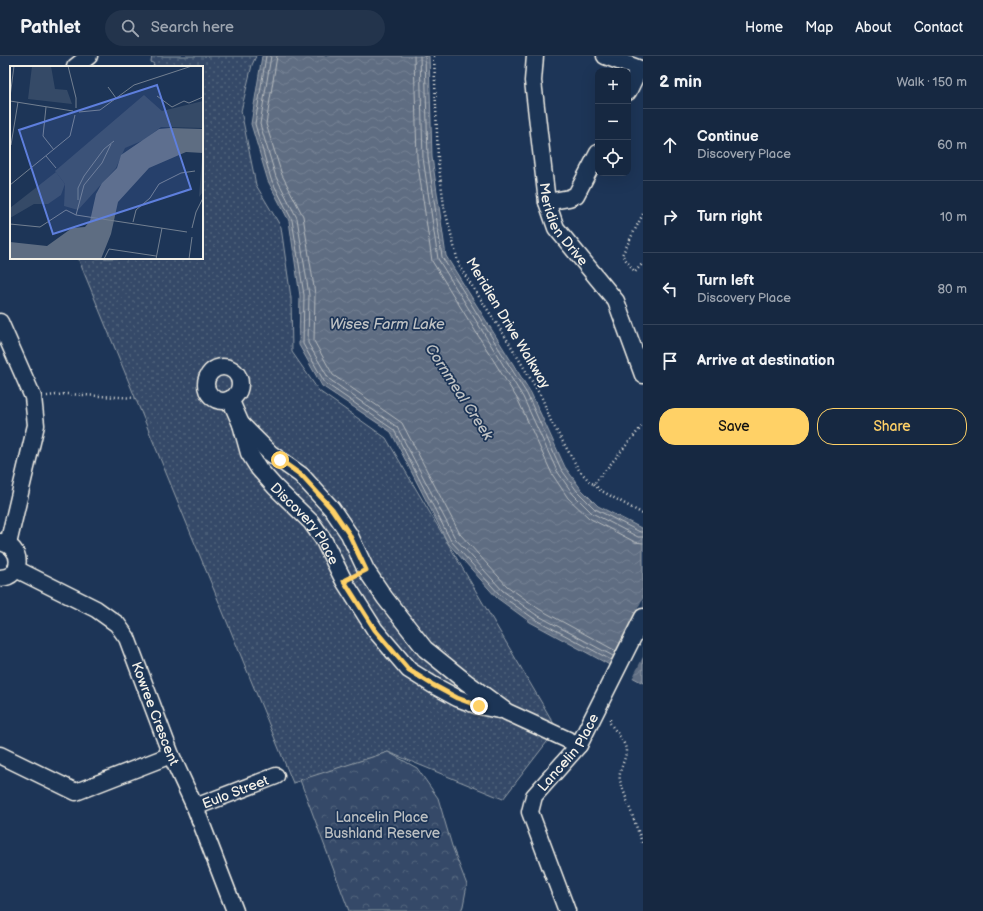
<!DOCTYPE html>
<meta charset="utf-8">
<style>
:root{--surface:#162841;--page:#23344c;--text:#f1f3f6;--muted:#9ea6b1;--line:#35445a;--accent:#ffd166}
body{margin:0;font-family:"Balsamiq Sans",sans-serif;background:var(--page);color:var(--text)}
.controls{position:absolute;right:12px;top:12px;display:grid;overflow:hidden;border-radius:8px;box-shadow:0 4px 16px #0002}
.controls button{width:36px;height:36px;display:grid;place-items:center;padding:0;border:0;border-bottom:1px solid var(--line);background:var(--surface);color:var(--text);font:20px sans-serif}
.stop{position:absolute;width:12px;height:12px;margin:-9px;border:3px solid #ffd166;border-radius:50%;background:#fff}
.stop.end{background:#ffd166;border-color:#fff;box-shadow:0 1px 4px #0008}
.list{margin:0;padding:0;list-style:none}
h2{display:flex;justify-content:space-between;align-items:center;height:52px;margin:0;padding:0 16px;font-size:17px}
h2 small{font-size:13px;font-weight:400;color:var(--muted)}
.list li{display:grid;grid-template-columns:26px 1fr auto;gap:12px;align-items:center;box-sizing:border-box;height:72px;padding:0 16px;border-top:1px solid var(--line)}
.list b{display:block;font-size:15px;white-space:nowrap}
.list p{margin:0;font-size:13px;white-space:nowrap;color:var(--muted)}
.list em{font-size:13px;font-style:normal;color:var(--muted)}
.actions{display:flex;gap:8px;padding:12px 16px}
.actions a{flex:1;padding:9px 0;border:1px solid var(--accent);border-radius:16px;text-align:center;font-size:14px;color:var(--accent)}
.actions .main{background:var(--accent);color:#111}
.icon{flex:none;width:22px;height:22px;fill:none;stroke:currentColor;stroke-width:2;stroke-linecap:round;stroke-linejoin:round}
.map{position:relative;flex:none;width:643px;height:855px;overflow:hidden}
header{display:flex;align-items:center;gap:24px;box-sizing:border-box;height:56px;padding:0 20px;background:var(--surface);border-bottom:1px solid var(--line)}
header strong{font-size:19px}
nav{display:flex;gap:22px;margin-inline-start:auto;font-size:14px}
.search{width:280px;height:36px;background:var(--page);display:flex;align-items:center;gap:10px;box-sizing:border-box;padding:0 14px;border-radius:22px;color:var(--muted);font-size:15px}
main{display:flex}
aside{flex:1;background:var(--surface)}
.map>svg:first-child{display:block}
.grass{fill:url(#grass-dots);stroke:#949ea8}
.forest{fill:url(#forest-crowns);stroke:#949ea8}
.water{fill:url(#water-waves);stroke:#9aa2ab}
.pier{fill:#1d3557}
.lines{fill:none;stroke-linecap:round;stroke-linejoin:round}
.shore{stroke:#b8bcbf;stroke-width:1}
.minor-casing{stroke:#f4f1e8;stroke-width:19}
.path{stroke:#f4f1e8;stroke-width:2.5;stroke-dasharray:1 3;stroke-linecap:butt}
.minor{stroke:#1d3557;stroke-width:16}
.route{stroke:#ffd166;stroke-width:5}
.labels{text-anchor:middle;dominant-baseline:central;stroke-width:3.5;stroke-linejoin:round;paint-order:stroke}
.street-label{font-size:14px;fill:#f4f1e8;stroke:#1d3557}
.park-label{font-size:14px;fill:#bbbfc1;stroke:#1d3557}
.water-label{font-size:15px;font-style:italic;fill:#c0c3c4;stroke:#1d3557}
.inset-road{fill:none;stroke:#738091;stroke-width:1}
.view{fill:#5e7fdd;fill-opacity:0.15;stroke:#5e7fdd;stroke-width:2}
.inset-edge{fill:none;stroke:#f4f1e8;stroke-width:2}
</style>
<header>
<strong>Pathlet</strong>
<div class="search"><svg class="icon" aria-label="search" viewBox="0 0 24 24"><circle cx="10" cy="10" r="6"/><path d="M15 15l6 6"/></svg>Search here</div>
<nav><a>Home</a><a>Map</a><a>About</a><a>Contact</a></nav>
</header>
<main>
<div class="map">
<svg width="643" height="855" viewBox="0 0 643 855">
<defs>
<pattern id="grass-dots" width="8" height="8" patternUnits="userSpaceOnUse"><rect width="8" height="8" fill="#354a67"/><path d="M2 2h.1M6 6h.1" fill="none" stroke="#53657d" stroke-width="1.8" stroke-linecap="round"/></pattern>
<pattern id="forest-crowns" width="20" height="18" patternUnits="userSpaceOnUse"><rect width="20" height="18" fill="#354a67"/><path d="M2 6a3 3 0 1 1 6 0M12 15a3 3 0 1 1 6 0" fill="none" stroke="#53657d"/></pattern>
<pattern id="water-waves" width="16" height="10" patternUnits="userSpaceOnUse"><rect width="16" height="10" fill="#5e6d82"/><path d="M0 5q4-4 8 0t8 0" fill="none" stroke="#768294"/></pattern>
</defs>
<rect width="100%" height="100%" fill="#1d3557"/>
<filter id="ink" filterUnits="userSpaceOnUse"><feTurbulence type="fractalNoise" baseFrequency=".025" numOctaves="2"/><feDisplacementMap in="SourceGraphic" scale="8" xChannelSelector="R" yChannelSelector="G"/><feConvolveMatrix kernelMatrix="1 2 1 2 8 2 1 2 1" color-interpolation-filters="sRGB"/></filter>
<g filter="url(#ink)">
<!-- grass -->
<path class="grass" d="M152 0H256L252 9 241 55 256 129 281 171 291 242 292 296 319 335 386 382 557 673 503 743 388 696 293 727 78 202H202V11H153L154 8 151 6Z"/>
<!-- forest -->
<path class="forest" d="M388 696 417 712 438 742 452 790 467 829 463 850 461 855H349L300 724Z"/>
<!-- water -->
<path class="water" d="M262 0H429L432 101 446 200 531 337 565 411 581 433 598 450 643 473V627L530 566 497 542 448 487 391 376 322 330 299 289 300 240 289 165 268 125 251 68Z"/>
<!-- pier -->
<path class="pier" d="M643 542V601L632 623 609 610Z"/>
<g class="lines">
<!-- shore -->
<path class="shore" d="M266 0 255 68 271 123 292 164 304 239 303 288 325 327 394 374 451 485 500 539 533 562 611 604
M271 0 260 68 276 121 297 162 309 239 308 287 329 323 397 371 455 482 503 535 535 558 613 600
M277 0 266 68 282 119 303 160 315 238 314 285 333 319 402 367 460 478 507 530 539 553 616 595
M414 0 417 102 432 205 518 344 552 418 568 442 589 462 635 486 643 487
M420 0 423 102 438 203 523 341 557 415 573 438 592 457 638 481H643
M425 0 428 101 442 201 527 338 561 413 577 435 595 453 640 476H643"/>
<defs>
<g id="minor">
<path id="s1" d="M535 0 533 25 547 146 556 172 616 245 643 319"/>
<path d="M605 0 643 14"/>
<path d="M75 11 89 0"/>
<path d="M628 36 639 13"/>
<path d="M547 146 569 142 576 139 598 97"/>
<path d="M0 266 33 341 36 369 8 488"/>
<circle cx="223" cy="328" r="17"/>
<path id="s2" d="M230 343 241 368 249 397 259 413 275 431 311 466 323 483 344 525 375 574 409 614 433 629 457 642 479 650 499 654"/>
<path d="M241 368 270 397 301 419 332 453 349 478 366 514 385 542 425 593 466 626 507 656 579 689"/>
<path d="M0 486C23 490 24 521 0 522"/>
<path id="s3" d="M16 513 96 553 117 568 127 582 171 699 195 751 235 855"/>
<path d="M0 699 76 736 171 699"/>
<path id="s4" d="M195 751 276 720"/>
<path id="s5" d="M567 855 530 756 534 740 579 689 643 561"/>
</g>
</defs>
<!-- minor casing -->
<use href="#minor" class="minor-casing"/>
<!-- path -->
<path class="path" d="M434 0 438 103 444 150 459 210 508 285 542 342 551 365 579 414 591 427 594 428 643 369
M643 158 622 199 635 216 643 207
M47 340 66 338 135 342
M594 428 600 434 643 458
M610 663V667C615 675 625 685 626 694 626 705 618 713 620 725L643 789"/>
<!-- minor -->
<use href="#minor" class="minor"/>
</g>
</g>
<g class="lines" filter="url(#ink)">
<!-- route -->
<path class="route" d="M280 404 301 419 332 453 349 478 366 514 344 525 375 574 409 614 433 629 457 642 479 650"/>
</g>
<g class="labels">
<!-- street labels -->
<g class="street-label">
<text stroke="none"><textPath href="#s1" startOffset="174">Meridien Drive</textPath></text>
<text transform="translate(508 267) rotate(59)">Meridien Drive Walkway</text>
<text stroke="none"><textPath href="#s2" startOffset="148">Discovery Place</textPath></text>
<text stroke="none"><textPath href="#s3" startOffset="213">Kowree Crescent</textPath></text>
<text stroke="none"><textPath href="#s5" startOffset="178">Lancelin Place</textPath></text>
<text stroke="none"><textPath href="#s4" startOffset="43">Eulo Street</textPath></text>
</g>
<!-- park labels -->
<g class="park-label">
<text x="382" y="761">Lancelin Place<tspan x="382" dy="16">Bushland Reserve</tspan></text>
</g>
<!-- water labels -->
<g class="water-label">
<text x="387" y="268">Wises Farm Lake</text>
<text transform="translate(459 336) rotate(57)">Cornmeal Creek</text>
</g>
</g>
<!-- overview -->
<g transform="translate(10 10)">
<rect width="193" height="193" fill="#1d3557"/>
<path d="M22 0H41L45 23 57 24 62 38 18 33ZM134 29 152 45 193 35V62L151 61 134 74 115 82 106 102 68 144 54 140 55 118 45 105ZM193 89V126L189 131 192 91Z" fill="#354a67"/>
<path d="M46 106 55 118 51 129 38 138H24L0 152V142Z" fill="#354a67"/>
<path d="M160 62 193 63V87L176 86 139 102 108 136 101 168 91 193H0V176L37 180 62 162 75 161 80 155 86 128 92 117 107 102 111 89 149 63Z" fill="#5e6d82"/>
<path class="inset-road" d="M58 0 66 32V42M98 21 106 32M147 30 162 41 174 35 179 37 193 31M0 31 4 0M0 35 63 45M36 41 33 70 44 84M69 46 90 44 124 19 182 0M1 79 8 36M36 90 46 102M0 119 60 70 65 49M68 134V122L74 110 94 83 104 75M66 149 74 119 92 97 101 78M123 156 126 144 140 132 149 118 171 107 185 105M0 158 30 161 56 144 66 149 177 166M182 162 186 146 193 132M94 193 99 183 146 190M146 193 152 162M179 193 182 171"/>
<path class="view" d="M147 19 181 123 43 168 9 64Z"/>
<rect width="193" height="193" class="inset-edge"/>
</g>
</svg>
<div class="controls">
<button>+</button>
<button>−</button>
<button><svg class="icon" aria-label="locate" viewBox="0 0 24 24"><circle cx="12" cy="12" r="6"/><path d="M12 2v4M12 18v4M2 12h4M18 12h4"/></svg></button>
</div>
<div class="stop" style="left:280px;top:404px"></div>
<div class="stop end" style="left:479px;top:650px"></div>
</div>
<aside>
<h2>2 min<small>Walk · 150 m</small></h2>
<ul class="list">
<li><svg class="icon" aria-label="ahead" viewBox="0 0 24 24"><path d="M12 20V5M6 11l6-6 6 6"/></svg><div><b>Continue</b><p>Discovery Place</p></div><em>60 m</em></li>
<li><svg class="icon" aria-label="right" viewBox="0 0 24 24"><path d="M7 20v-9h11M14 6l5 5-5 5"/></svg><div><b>Turn right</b></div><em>10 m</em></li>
<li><svg class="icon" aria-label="left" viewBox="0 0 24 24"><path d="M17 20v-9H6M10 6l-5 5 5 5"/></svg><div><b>Turn left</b><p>Discovery Place</p></div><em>80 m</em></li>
<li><svg class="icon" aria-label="arrive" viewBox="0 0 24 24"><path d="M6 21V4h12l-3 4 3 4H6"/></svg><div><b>Arrive at destination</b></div></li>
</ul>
<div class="actions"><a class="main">Save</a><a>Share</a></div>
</aside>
</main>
